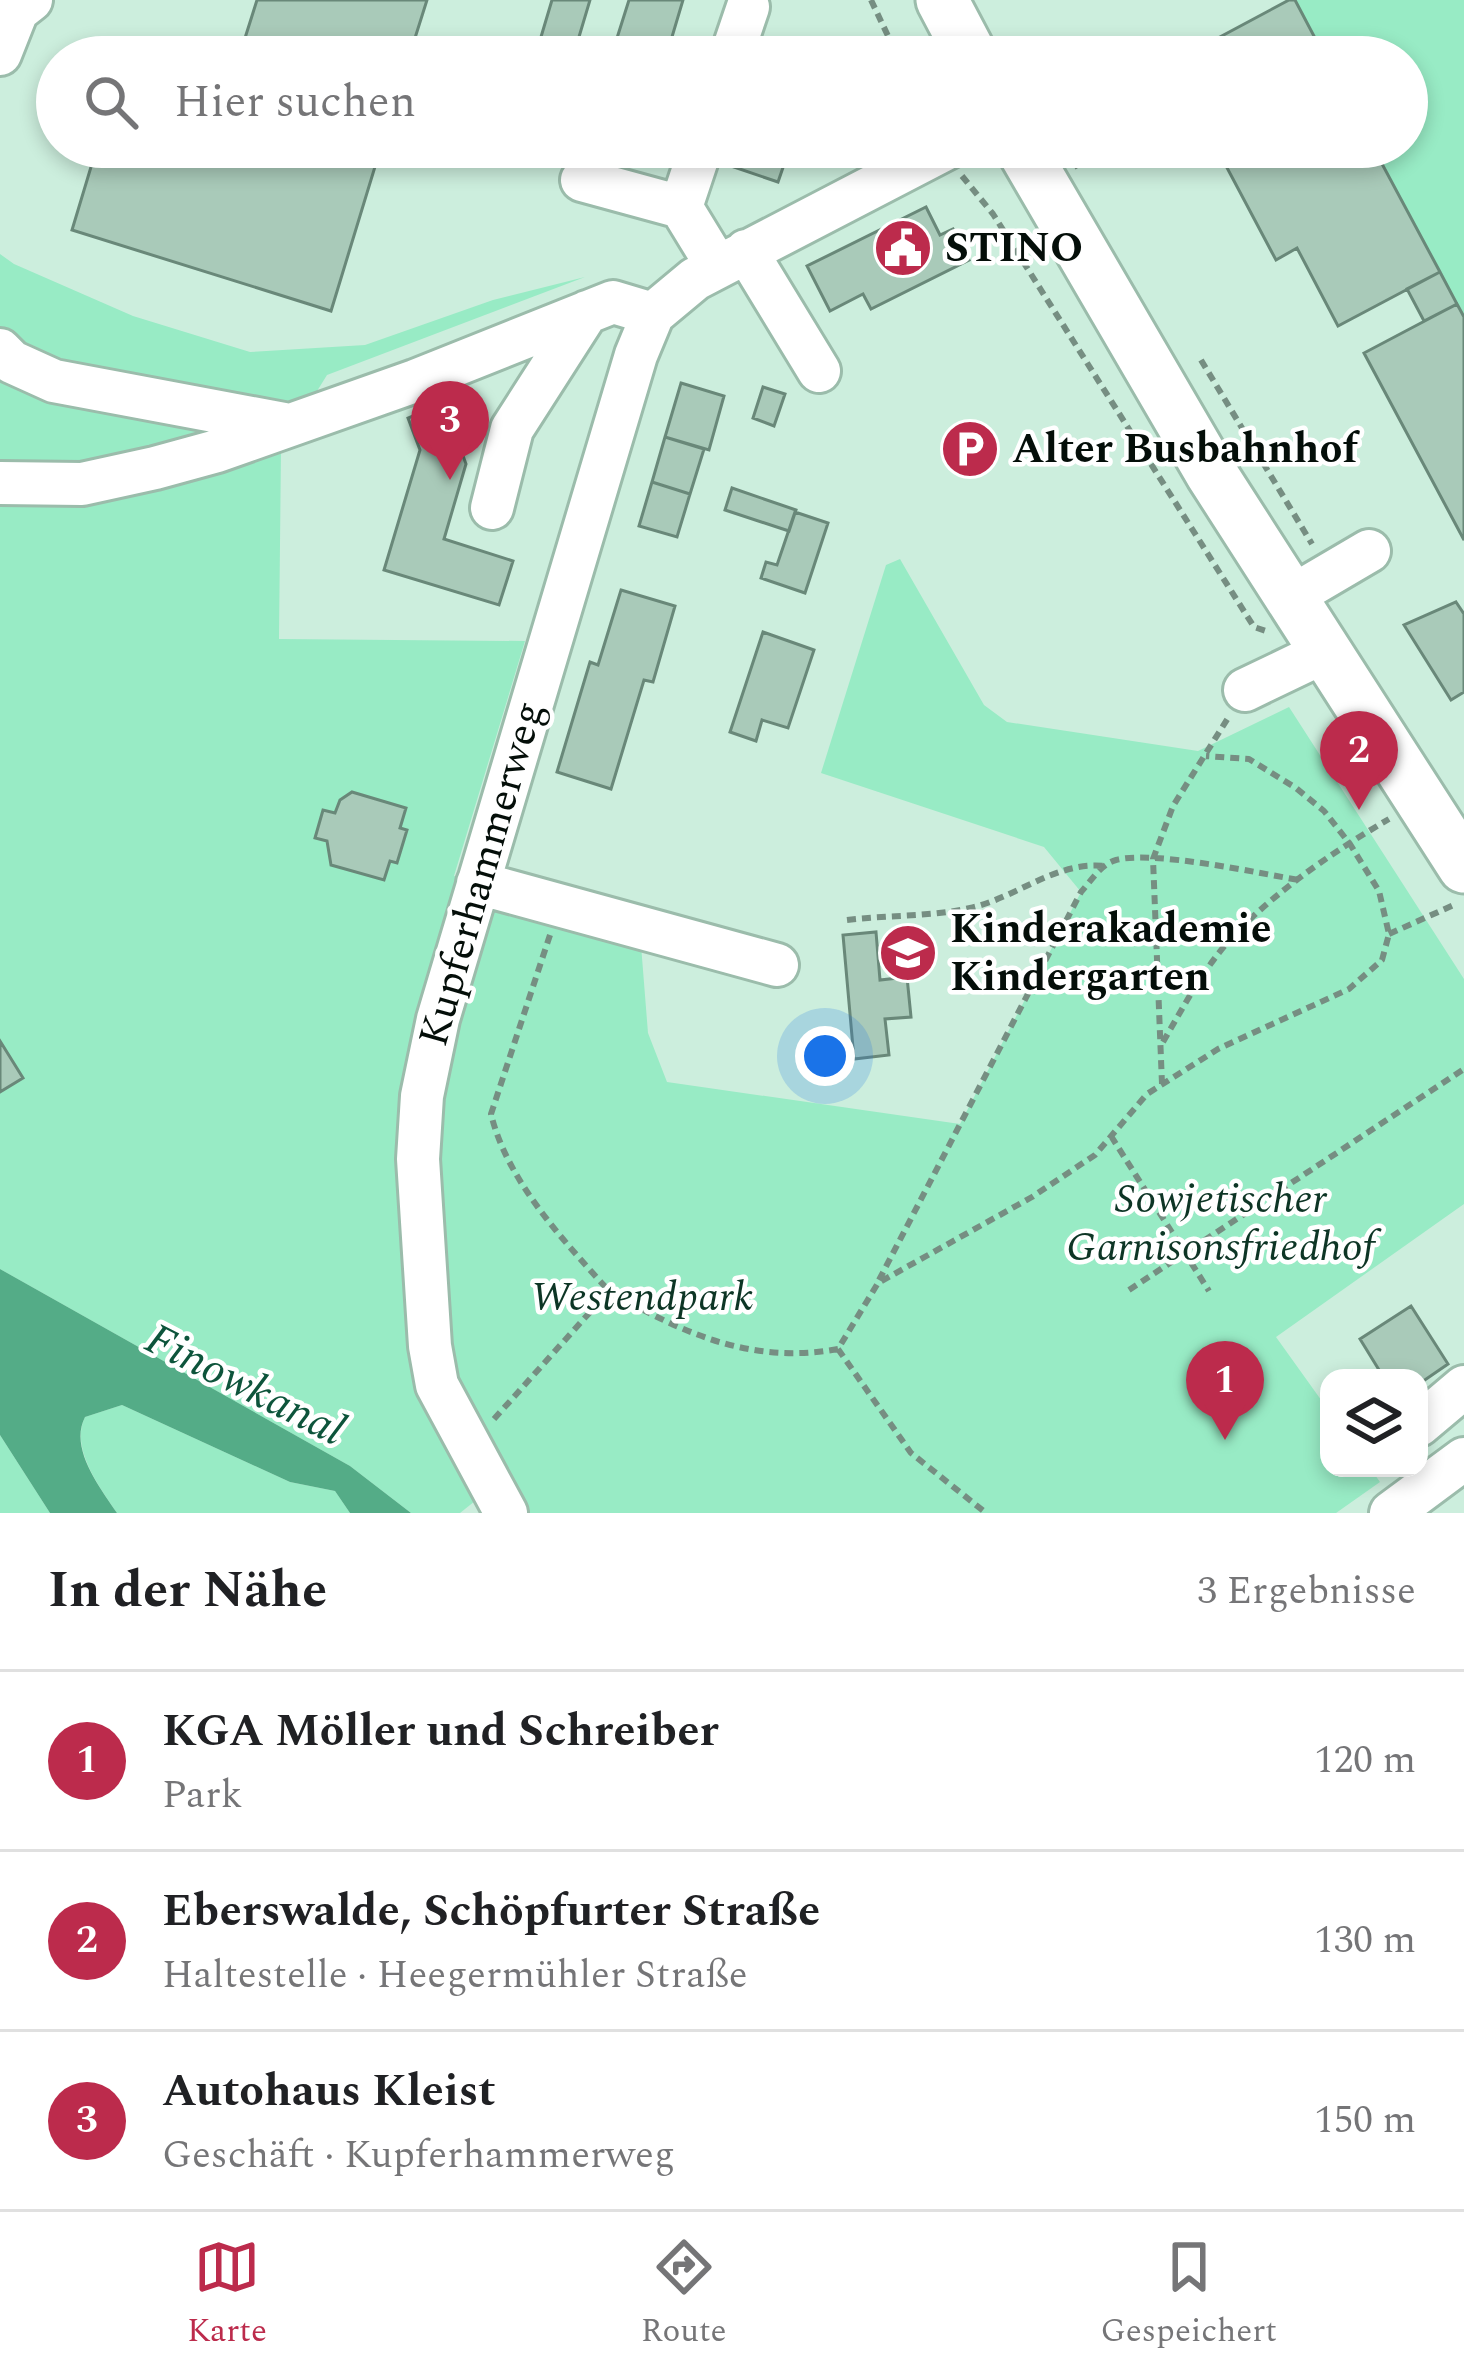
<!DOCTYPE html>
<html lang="de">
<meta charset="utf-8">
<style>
:root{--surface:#fff;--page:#f2f2f2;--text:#202124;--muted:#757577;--line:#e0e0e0;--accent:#bc2b4c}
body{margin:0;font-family:Spectral,serif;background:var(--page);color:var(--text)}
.controls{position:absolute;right:36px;bottom:36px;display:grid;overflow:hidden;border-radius:24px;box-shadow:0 6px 18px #0003}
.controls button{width:108px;height:108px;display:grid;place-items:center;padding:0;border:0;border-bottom:3px solid var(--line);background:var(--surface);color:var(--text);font:60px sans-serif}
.you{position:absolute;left:825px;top:1056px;width:42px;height:42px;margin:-30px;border:9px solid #fff;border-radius:50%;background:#1a73e8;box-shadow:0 0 0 18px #1a73e833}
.badge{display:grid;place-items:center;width:78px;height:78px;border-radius:50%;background:var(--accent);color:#fff;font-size:39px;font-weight:700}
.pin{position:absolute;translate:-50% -99px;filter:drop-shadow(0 3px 6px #0008)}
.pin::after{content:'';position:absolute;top:63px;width:42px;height:36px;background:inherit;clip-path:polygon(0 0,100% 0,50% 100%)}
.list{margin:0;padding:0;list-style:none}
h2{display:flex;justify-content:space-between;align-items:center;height:156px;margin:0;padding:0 48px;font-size:51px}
h2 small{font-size:39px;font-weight:400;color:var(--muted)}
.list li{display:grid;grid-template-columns:78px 1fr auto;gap:36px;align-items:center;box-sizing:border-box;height:180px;padding:0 48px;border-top:3px solid var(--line)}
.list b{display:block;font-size:45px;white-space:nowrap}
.list p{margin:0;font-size:39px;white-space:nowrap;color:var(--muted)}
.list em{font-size:39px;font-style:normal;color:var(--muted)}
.icon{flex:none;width:66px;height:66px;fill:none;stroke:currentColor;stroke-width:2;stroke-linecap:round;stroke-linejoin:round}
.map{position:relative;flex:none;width:1464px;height:1513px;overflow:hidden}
.search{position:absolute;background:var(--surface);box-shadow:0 6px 18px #0003;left:36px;right:36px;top:36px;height:132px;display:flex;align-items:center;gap:30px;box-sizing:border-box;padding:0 42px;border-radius:66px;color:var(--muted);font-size:45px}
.sheet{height:696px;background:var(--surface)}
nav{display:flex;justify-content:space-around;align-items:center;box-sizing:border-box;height:168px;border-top:3px solid var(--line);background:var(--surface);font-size:33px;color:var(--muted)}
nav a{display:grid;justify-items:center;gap:6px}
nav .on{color:var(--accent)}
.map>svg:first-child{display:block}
.green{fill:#98ebc5}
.water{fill:#54ac87}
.building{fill:#a9cab9;stroke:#698879;stroke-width:3}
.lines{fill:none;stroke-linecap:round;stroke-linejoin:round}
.minor-casing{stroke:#9bbcab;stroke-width:48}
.major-casing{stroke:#9bbcab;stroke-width:57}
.path{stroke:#768e82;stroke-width:6;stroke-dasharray:9 6;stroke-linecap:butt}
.minor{stroke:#fff;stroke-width:42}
.major{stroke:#fff;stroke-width:51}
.labels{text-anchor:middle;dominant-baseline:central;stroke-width:9;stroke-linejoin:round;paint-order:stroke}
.poi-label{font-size:42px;font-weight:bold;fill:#040e09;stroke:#fff;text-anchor:start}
.street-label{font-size:42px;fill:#040e09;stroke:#fff}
.park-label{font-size:42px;font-style:italic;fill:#0d3525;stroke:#fff}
.water-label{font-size:45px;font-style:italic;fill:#0d543b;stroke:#fff}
</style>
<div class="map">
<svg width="1464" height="1513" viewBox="0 0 1464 1513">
<rect width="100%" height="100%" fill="#ced"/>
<!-- green -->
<path class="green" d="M1295 0H1464V317L1373 147H1407V57H1325Z
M0 254 14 264 133 316 250 352 365 345 493 300 585 277 327 375 281 449 279 639 525 641 454 876 501 888 641 945 648 1033 667 1082 960 1124 1081 892 1044 847 821 773 886 565 900 559 984 705 1007 722 1198 751 1289 707 1464 979V1204L1276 1337 1329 1411V1468H1370L1380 1482 1336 1513H506L490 1489 460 1513H411L350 1466 0 1269Z
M122 1405 290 1482 335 1491 350 1513H117C99 1486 70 1448 85 1417Z
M0 1435 50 1513H0Z"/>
<!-- water -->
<path class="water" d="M0 1269 350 1466 411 1513H350L335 1491 290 1482 122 1405 85 1417C69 1448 99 1486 117 1513H50L0 1435Z"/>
<!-- building -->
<path class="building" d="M257 0H427L409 57H239Z
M552 0H590L573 57H535Z
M629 0H683L666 57H611Z
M1289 0H1295L1325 57H1193L1190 53Z
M97 147H381L331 311 72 230Z
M738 147H790L778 182 731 166Z
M1216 147H1373L1440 272 1338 326 1297 248 1276 260Z
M926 207 940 235 953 229 969 260 871 309 863 294 830 311 807 266Z
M1440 272 1457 304 1424 321 1407 289Z
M1457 304 1464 317V540L1364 353Z
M681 383 724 396 709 450 665 437Z
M763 387 785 394 774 426 753 418Z
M444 403 466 464 444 539 513 561 499 605 384 570 420 450 408 418Z
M665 437 704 449 690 494 652 482Z
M652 482 690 494 677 537 639 526Z
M732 488 796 510 789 531 725 510Z
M795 512 828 523 805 593 761 578 766 562 777 565Z
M621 590 675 606 653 682 644 680 611 789 557 772 590 662 598 665Z
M1456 602 1464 614V692L1451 700 1404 625Z
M763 632 814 650 788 728 762 720 756 741 730 732Z
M352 792 406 808 400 828 407 830 397 863 390 861 384 880 331 865 327 841 315 838 323 810 335 813 340 800Z
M876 932 880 980 907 977 911 1017 885 1019 889 1055 854 1059 843 935Z
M0 1041 23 1078 0 1092Z
M1411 1306 1448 1364 1419 1384V1378H1384L1360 1339Z"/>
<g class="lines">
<defs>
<path id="minor" d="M0 54 17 11 31 0
M731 57 748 7
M701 147 681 207 717 266
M582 180 681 207
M746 251 819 371
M0 350 12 362 54 381 289 425
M0 483 82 484 155 468 217 451 415 381 613 302 653 314
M492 508 512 429 587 312
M1289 598 1369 551
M1245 690 1324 652
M478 883 777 965
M1419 1425 1464 1387
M506 1513 437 1385 430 1346 418 1159 422 1096 438 1019 636 355 653 314 695 279 949 147
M1391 1513 1464 1459"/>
<path id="major" d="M942 0 972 57
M1021 147 1211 473 1464 867"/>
</defs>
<!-- minor casing -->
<use href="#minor" class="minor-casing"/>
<!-- major casing -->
<use href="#major" class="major-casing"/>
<!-- path -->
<path class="path" d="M871 0 898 57
M1074 167 1087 159
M962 176 993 214 1254 627 1266 631
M1201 360 1312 544
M847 920C888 915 929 917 970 908 1016 898 1056 861 1104 866
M1389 934 1456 904
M550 935 491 1114C507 1181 564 1241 609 1291
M1163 1042C1185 1004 1206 964 1237 932 1280 888 1336 850 1389 819
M1162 1084 1153 859 1173 806 1228 718
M1111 1136 1209 1291
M879 1280 1081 892C1091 881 1101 864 1116 860 1152 850 1258 873 1299 880
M1129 1290 1464 1069
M838 1349 911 1453 986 1513
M494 1419 609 1291C682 1333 752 1365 838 1349L878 1283 1032 1197 1095 1155 1147 1094 1218 1049 1349 989 1382 960 1389 934 1379 891 1350 844 1324 811 1296 788 1249 759 1206 756"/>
<!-- minor -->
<use href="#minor" class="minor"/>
<!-- major -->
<use href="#major" class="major"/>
</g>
<!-- icons -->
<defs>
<symbol id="civic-disc" viewBox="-11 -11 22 22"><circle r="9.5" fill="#bc2b4c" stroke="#fff"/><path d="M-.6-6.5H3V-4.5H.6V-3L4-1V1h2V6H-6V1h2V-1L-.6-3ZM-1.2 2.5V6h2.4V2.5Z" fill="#fff"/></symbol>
<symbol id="parking-disc" viewBox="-11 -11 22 22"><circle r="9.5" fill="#bc2b4c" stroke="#fff"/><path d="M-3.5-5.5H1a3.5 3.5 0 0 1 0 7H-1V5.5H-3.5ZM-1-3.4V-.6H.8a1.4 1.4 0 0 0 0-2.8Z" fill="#fff"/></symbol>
<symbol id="school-disc" viewBox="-11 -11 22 22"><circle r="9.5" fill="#bc2b4c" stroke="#fff"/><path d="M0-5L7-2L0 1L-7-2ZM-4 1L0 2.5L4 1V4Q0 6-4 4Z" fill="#fff"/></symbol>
</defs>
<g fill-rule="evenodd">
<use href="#civic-disc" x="870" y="215" width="66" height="66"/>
<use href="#parking-disc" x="937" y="416" width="66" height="66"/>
<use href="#school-disc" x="875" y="920" width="66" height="66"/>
</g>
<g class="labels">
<!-- poi labels -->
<g class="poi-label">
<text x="945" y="248">STINO</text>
<text x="1012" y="449">Alter Busbahnhof</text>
<text x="950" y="929">Kinderakademie<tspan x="950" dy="48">Kindergarten</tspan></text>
</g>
<!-- street labels -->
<g class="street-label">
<text transform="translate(482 874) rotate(-74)">Kupferhammerweg</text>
</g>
<!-- park labels -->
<g class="park-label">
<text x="1221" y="1199">Sowjetischer<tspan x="1221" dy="48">Garnisonsfriedhof</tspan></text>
<text x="642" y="1297">Westendpark</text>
</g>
<!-- water labels -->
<g class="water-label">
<text transform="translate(245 1385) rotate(27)">Finowkanal</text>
</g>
</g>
</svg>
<div class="controls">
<button><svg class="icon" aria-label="layers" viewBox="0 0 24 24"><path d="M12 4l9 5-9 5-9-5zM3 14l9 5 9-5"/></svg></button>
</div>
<div class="you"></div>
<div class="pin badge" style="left:1225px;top:1440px">1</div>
<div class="pin badge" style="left:1359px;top:810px">2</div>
<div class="pin badge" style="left:450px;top:480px">3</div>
<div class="search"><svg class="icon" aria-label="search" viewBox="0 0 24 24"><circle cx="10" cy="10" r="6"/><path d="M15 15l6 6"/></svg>Hier suchen</div>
</div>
<section class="sheet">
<h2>In der Nähe<small>3 Ergebnisse</small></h2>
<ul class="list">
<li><span class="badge">1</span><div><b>KGA Möller und Schreiber</b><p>Park</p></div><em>120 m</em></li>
<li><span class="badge">2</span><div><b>Eberswalde, Schöpfurter Straße</b><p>Haltestelle · Heegermühler Straße</p></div><em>130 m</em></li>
<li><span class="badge">3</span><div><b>Autohaus Kleist</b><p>Geschäft · Kupferhammerweg</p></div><em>150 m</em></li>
</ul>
</section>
<nav>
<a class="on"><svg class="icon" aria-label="map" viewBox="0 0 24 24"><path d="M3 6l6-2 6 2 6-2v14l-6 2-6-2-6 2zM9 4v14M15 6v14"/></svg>Karte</a>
<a><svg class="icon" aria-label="directions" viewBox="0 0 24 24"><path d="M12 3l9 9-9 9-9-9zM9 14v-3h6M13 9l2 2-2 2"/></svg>Route</a>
<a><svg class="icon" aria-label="saved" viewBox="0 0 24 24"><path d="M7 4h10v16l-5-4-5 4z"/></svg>Gespeichert</a>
</nav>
